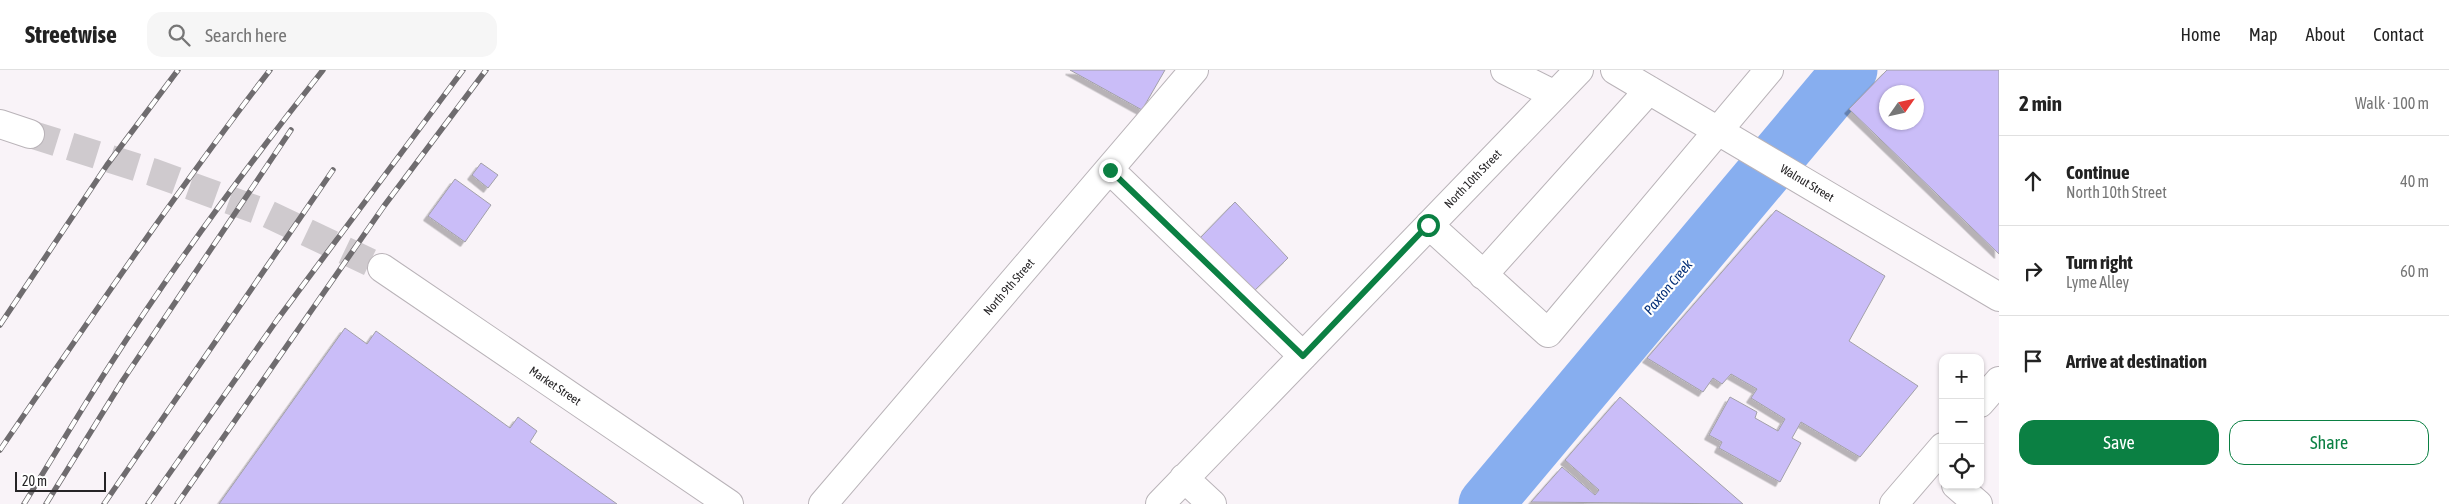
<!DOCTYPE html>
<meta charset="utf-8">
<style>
:root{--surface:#fff;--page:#f6f6f6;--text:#222;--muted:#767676;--line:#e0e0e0;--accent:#0b8043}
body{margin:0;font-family:"Asap Condensed",sans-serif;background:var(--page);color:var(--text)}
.controls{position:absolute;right:15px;bottom:15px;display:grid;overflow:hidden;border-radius:10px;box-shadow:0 1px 4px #0004}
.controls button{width:45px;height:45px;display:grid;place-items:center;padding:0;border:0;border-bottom:1px solid var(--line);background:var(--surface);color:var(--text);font:25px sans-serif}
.compass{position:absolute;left:1879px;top:15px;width:45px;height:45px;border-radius:50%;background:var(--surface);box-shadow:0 1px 4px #0004;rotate:56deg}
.scale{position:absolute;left:15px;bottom:12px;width:91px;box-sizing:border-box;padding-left:5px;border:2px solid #262426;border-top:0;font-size:14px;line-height:18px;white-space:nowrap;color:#262426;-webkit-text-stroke:4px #fff;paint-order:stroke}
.stop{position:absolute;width:15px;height:15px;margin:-11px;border:4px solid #0b8043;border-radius:50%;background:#fff}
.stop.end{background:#0b8043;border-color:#fff;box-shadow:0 1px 5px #0008}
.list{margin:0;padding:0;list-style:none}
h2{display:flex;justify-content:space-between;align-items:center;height:65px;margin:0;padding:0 20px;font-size:21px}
h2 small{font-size:16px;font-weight:400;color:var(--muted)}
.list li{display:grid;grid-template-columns:32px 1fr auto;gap:15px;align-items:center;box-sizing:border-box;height:90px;padding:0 20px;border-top:1px solid var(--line)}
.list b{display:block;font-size:19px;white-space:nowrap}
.list p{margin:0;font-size:16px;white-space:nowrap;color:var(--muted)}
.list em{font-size:16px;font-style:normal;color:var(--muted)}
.actions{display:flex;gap:10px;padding:15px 20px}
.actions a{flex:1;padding:11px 0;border:1px solid var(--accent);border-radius:15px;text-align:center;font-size:18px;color:var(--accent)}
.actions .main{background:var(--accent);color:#fff}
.icon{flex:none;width:28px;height:28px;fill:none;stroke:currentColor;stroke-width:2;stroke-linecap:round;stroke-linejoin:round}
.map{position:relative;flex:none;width:1999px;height:434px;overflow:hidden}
header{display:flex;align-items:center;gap:30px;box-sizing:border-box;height:70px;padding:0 25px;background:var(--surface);border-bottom:1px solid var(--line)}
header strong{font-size:24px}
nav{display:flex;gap:28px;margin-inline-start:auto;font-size:18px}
.search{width:350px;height:45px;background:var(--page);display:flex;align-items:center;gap:12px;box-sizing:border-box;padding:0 18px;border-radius:15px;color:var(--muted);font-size:19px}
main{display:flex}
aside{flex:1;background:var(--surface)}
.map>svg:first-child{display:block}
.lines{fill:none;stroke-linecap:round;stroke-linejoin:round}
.river{stroke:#87aeef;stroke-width:55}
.building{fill:#cabdf8;stroke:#a2a0a8;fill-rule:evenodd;filter:url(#shadow)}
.major-tunnel{stroke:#cfcace;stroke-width:28;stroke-dasharray:28 14;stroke-linecap:butt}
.minor-casing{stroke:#b9b3b8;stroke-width:30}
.major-casing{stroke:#b9b3b8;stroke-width:30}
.highway-casing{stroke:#b9b3b8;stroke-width:30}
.minor{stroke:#fff;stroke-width:28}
.major{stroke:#fff;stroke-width:28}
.highway{stroke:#fff;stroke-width:28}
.rail-casing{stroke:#6f6c6f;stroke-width:5.5}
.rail{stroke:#fff;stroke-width:4;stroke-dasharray:11;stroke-linecap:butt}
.route{stroke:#0b8043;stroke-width:6}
.labels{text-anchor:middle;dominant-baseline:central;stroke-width:4.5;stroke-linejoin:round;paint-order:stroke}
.street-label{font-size:12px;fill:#262426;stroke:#fff}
.water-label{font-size:14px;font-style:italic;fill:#022d76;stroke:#fff}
</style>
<header>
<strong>Streetwise</strong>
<div class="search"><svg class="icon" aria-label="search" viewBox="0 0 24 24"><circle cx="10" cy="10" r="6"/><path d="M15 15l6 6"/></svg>Search here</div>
<nav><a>Home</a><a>Map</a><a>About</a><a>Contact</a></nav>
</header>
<main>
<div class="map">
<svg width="1999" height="434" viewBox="0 0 1999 434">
<defs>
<filter id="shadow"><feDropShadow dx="-4.5" dy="4.5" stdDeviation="0" flood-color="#0004"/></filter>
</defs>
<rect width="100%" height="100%" fill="#f9f3f8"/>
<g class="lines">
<!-- river -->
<path class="river" d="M1486 434 1850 0"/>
</g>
<!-- building -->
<path class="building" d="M1070 0H1165L1142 40Z
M1887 0H1999V184L1849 39ZM1886 22H1916V52H1886Z
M481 93 498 105 488 118 472 105Z
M455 109 491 135 465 172 428 146Z
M1235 132 1288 188 1254 221 1200 168Z
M1776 140 1885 206 1849 271 1918 316 1860 387 1801 352 1792 368 1801 373 1780 412 1719 378 1722 372 1709 365 1730 327 1757 342 1755 348 1778 361 1785 349 1751 328 1757 319 1731 304 1722 314 1713 308 1703 322 1647 288Z
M345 258 367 274 376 261 510 358 518 347 537 361 530 372 617 434H219Z
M1620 327 1743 434 1531 432 1562 397 1595 425 1599 420 1565 390Z"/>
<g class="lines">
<!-- major-tunnel -->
<path class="major-tunnel" d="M30 64 152 102 268 144 382 198"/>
<defs>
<path id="minor" d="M1505 0 1555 25
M1615 0 1999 227
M1110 100 1303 286
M1429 155 1548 263 1769 0
M1483 205 1649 20
M1184 408 1212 434
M1956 415 1978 434
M823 434 1194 0
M1160 434 1579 0"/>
<path id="major" d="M0 54 30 64
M382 198 729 434"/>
<path id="highway" d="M1980 333 1999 311
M1894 434 1943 377"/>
</defs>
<!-- minor casing -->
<use href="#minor" class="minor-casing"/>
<!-- major casing -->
<use href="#major" class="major-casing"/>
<!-- highway casing -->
<use href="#highway" class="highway-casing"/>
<!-- minor -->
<use href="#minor" class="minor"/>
<!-- major -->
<use href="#major" class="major"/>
<!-- highway -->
<use href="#highway" class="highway"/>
<defs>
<path id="rail" d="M0 255 107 95 178 0
M0 380C88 252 175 123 270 0
M24 434C52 389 79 343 108 298 174 195 247 96 323 0
M46 434 123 310 291 60
M104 434 333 100
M148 434 277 250 463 0
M177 434 384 136 486 0"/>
</defs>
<!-- rail casing -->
<use href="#rail" class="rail-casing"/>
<!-- rail -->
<use href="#rail" class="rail"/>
</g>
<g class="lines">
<!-- route -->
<path class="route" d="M1110 100 1303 286 1428 155"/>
</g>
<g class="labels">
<!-- street labels -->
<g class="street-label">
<text transform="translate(1473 109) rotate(-46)">North 10th Street</text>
<text transform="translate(1807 113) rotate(31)">Walnut Street</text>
<text transform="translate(1009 217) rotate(-49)">North 9th Street</text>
<text transform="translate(555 316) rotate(34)">Market Street</text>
</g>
<!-- water labels -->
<g class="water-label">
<text transform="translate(1668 217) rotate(-50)">Paxton Creek</text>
</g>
</g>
</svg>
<div class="controls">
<button>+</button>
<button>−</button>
<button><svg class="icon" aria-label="locate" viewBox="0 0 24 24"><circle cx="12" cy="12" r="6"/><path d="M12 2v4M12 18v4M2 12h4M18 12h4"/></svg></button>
</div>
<svg class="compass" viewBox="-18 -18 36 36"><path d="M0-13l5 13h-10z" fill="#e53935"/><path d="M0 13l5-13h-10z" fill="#767676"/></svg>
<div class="scale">20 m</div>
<div class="stop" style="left:1428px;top:155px"></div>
<div class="stop end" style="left:1110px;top:100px"></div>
</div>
<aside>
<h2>2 min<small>Walk · 100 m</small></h2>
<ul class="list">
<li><svg class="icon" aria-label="ahead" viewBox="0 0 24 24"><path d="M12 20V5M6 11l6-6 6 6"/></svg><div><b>Continue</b><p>North 10th Street</p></div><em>40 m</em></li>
<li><svg class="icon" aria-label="right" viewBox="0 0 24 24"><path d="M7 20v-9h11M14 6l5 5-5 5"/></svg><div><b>Turn right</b><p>Lyme Alley</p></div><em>60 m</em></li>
<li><svg class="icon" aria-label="arrive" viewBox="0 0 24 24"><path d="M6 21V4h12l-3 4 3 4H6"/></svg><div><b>Arrive at destination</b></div></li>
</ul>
<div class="actions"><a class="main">Save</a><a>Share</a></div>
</aside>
</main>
